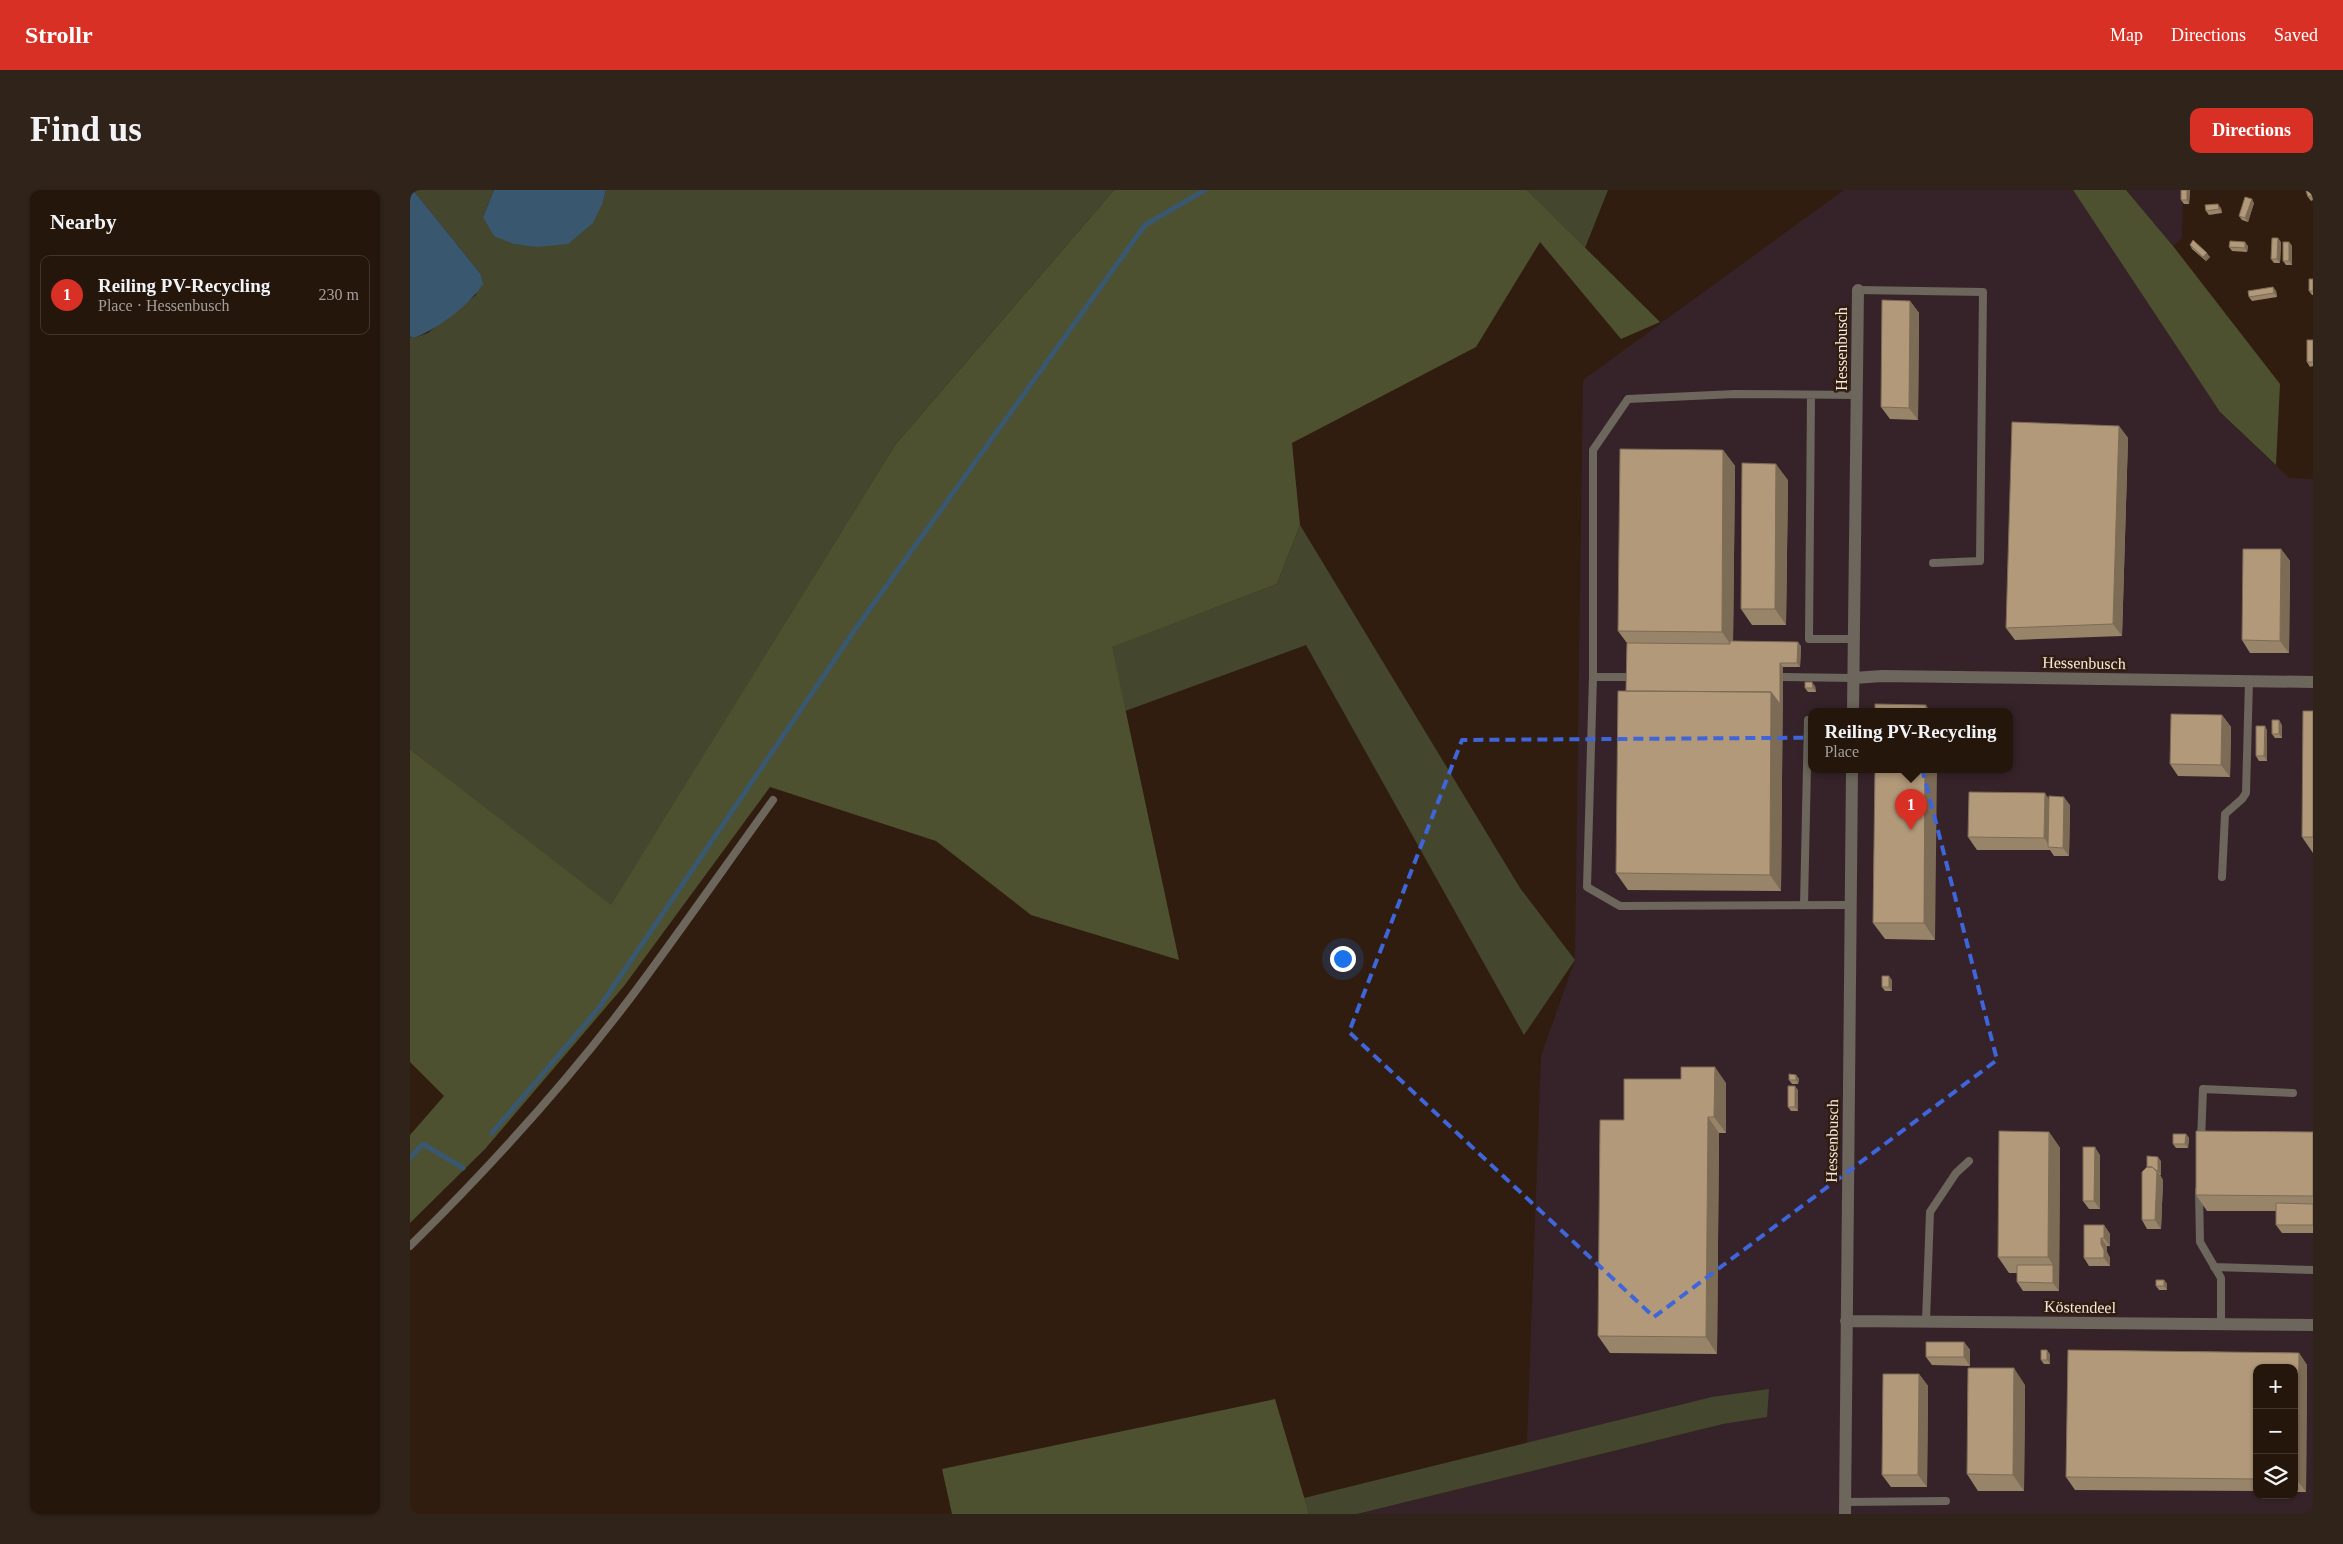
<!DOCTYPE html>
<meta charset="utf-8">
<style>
:root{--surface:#24160b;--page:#302319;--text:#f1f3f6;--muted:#a39f9d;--line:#41352c;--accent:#d93025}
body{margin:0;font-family:"Times New Roman",serif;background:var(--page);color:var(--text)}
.controls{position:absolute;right:15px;bottom:15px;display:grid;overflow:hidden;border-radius:10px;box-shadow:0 1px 4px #0004}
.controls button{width:45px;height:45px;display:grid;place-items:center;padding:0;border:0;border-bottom:1px solid var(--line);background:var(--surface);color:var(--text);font:25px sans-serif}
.you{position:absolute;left:932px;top:768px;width:18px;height:18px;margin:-12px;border:4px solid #fff;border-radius:50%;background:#1a73e8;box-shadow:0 0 0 8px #1a73e833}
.badge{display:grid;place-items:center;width:32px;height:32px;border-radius:50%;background:var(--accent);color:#fff;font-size:16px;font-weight:700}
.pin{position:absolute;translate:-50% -41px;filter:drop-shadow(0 1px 2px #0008)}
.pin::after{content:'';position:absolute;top:26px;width:18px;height:15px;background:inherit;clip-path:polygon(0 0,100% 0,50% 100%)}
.popup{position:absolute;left:1398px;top:518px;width:205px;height:65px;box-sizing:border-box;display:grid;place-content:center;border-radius:10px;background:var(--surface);filter:drop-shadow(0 1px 4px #0005);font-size:16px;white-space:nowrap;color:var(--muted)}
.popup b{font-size:19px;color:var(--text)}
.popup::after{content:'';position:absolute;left:50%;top:100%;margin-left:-10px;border:10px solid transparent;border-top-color:var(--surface)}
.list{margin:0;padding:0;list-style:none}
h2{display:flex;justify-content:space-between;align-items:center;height:65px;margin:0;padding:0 20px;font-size:21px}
h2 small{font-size:16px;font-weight:400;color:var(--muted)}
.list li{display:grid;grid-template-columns:32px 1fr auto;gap:15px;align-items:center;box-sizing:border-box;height:80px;margin:0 10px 10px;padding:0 10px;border:1px solid var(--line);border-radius:10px}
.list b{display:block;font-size:19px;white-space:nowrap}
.list p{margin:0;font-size:16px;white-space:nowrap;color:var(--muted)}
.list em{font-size:16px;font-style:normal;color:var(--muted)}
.icon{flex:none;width:28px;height:28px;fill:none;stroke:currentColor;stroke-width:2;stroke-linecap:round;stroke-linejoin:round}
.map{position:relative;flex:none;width:1903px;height:1324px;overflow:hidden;border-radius:10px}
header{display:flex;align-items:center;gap:30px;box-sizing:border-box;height:70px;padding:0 25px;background:var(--accent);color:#fff}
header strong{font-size:24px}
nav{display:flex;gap:28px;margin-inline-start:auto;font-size:18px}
.intro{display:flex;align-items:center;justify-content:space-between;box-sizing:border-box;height:120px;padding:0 30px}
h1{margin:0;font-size:35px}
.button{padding:12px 22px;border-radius:10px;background:var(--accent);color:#fff;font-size:18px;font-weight:700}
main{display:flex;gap:30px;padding:0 30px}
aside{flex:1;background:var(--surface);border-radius:10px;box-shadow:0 1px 4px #0004}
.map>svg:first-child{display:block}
.industrial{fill:#362329;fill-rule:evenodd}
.green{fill:#44472d}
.forest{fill:#4d512f}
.water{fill:#39576e}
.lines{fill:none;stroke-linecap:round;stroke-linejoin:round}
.stream{stroke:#39576e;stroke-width:5}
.lane{stroke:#6c665c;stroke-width:8}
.street{stroke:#6c665c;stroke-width:12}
.wall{fill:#988469}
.shaded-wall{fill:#7c6b55}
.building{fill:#b1997a;stroke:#7c6b55}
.marked{fill:none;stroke:#3e65d9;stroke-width:4;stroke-dasharray:10 6;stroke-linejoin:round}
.labels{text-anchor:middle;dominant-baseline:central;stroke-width:5;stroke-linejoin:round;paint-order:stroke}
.street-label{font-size:16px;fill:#f7eae1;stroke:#301d0f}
</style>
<header>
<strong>Strollr</strong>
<nav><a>Map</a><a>Directions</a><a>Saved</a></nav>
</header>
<div class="intro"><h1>Find us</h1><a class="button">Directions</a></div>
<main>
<aside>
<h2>Nearby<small></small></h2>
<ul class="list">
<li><span class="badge">1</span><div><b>Reiling PV-Recycling</b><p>Place · Hessenbusch</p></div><em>230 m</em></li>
</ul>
</aside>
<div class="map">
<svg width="1903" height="1324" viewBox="0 0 1903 1324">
<rect width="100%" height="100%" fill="#301d0f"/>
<!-- industrial -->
<path class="industrial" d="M1434 0H1663L1810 222 1879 288 1903 289V1324H947L1313 1234 1357 1227 1117 1253 1131 866 1165 770 1173 190ZM1402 521H1600V579H1402ZM1847 1178H1884V1305H1847Z
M1716 0H1773L1772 48 1763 56Z"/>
<!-- green -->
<path class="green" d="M3 0H84L73 27 193 12 196 0H704L485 255 201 716 0 559V146L4 148 18 143 66 105 70 83Z
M1117 0H1198L1175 58Z
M890 335 1110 698 1165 770 1114 845 896 455 715 521 701 457 867 394Z
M1359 1199 1357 1227 1313 1234 947 1324H899L894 1308 1302 1207Z"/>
<!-- forest -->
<path class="forest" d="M704 0H1117L1250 132 1211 149 1130 52 1066 157 882 253 890 335 867 394 702 457 769 770 621 725 526 651 360 597 214 796 75 959 0 1033V945L34 906 0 872V559L201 715 485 255Z
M1663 0H1716L1763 56 1870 194 1866 275 1810 222Z
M865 1209 899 1324H542L532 1279Z"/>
<!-- water -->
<path class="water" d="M0 0H3L70 83 73 94C60 115 26 140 4 148L0 146Z
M84 0H196L193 12 183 33 158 54 127 57 104 54 84 46 73 27Z"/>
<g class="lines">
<!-- stream -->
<path class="stream" d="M82 943 188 819 444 441 735 35 795 0
M0 968 13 954 53 978"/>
<!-- lane -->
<path class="lane" d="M1448 100 1573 102 1570 371 1523 373
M1401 205 1399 449H1445
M1183 487H1220
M1373 487 1444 488
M1812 687 1815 624 1832 609 1836 603 1839 491
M1394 715 1398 530 1402 531
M1440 715 1210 716 1177 697 1183 487V260L1218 209 1325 204 1447 205
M1791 951 1793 899 1883 903
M1789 1000 1790 1052 1811 1088V1134
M0 1056C82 975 162 887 230 795 275 734 319 671 363 610
M1804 1077 1903 1080
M1516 1131 1520 1022 1546 983 1559 971
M1435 1312 1536 1311"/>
<!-- street -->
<path class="street" d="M1444 488 1472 486 1903 492
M1443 521 1448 100
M1436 1131 1903 1135
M1435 1324 1442 579"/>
</g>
<!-- wall -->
<path class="wall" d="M1771 0H1780L1779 14H1774L1771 10Z
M1903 0V10L1901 11 1898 7Z
M1844 13 1838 32 1832 30 1829 26Z
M1811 18 1812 23 1799 25 1796 21Z
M1871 52 1870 73H1864L1861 69Z
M1879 52 1882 56V75H1876L1873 71Z
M1780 55 1800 67 1796 71 1782 59Z
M1838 56 1837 62 1822 61 1819 57Z
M1903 89V105H1902L1899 101Z
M1863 97 1866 101 1867 107 1842 111 1839 107Z
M1500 111 1509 123 1508 230 1480 229 1471 217Z
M1903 150V176L1900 177 1897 172Z
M1709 236 1718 248 1712 446 1605 450 1596 438Z
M1313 260 1325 276 1323 451 1391 456 1390 477H1373L1371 701 1218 700 1206 683 1216 501 1217 453 1208 441Z
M1378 290 1376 435H1342L1331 419Z
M1871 359 1880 371 1879 463H1840L1832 450Z
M1405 496 1406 502H1398L1395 498Z
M1903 521V663L1892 647Z
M1812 525 1821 537 1820 587 1768 586 1760 574Z
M1872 535V548H1865L1862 544Z
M1857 540V571H1849L1846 566Z
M1465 579 1525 750 1475 749 1463 733Z
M1639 609 1660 615 1659 666H1644L1640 660H1567L1558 647Z
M1482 790V801H1475L1472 797Z
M1386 885 1389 889 1388 894H1382L1379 890Z
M1271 889 1316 893V943H1309L1307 1164 1200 1163 1188 1146 1214 930Z
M1388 900V921H1381L1378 917Z
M1639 942 1650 958 1649 1101H1613L1607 1092V1083H1599L1588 1067Z
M1903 942V1043H1872L1866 1035V1021H1797L1786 1005Z
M1776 944 1779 948 1778 958H1766L1763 954Z
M1690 965V1019H1679L1673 1011Z
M1751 971V985H1750L1753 990 1751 1039H1737L1732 1030Z
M1694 1035 1700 1044V1056H1697V1062L1700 1068V1076H1679L1674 1068Z
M1754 1090 1757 1094V1100H1749L1746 1096Z
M1554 1152 1560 1160V1176L1522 1175 1516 1167Z
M1658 1160 1889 1163 1897 1175 1896 1302H1884V1178H1847V1301L1665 1300 1656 1287Z
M1640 1164V1174H1634L1631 1170Z
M1509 1184 1518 1196 1517 1297H1481L1472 1285Z
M1615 1195 1614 1301H1568L1557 1284Z"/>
<!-- shaded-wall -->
<path class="shaded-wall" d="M1777 0H1780L1779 14 1777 10Z
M1842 9 1844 13 1838 32 1835 28Z
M1808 14 1811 18 1812 23 1809 19Z
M1868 48 1871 52 1870 73 1867 69Z
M1835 52 1838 56 1837 62 1835 58Z
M1879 52 1882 56V75L1879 71Z
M1797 63 1800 67 1796 71 1793 67Z
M1863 97 1866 101 1867 107 1864 103Z
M1500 111 1509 123 1508 230 1499 218Z
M1709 236 1718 248 1712 446 1703 434Z
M1313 260 1325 276 1323 458 1312 442Z
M1366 274 1378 290 1376 435 1365 419Z
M1871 359 1880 371 1879 463 1870 451Z
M1388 452 1391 456 1390 477 1387 473Z
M1370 473 1373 477 1371 701 1360 685 1361 502Z
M1402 492 1405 496 1406 502 1403 498Z
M1516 515 1520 521H1516Z
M1812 525 1821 537 1820 587 1811 575Z
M1869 530 1872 535V548L1869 544Z
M1855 536 1857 540V571L1854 566Z
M1515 579H1527L1525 750 1514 733Z
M1635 603 1643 615 1640 657 1634 648Z
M1654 607 1660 615 1659 666 1653 658Z
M1479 786 1482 790V801L1479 797Z
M1305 877 1316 893V943L1304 927Z
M1386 885 1389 889 1388 894 1386 890Z
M1385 896 1388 900V921L1385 917Z
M1298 927 1309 943 1307 1164 1296 1147Z
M1639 942 1650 958 1649 1101 1643 1093V1075L1638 1067Z
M1776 944 1779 948 1778 958 1775 954Z
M1685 957 1690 965V1019L1684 1011Z
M1748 967 1751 971V985L1748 981Z
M1747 981 1753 990 1751 1039 1745 1030Z
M1694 1035 1700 1044V1056L1694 1048Z
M1691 1048 1697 1056V1062L1700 1068V1076L1694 1068 1691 1054Z
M1754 1090 1757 1094V1100L1754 1096Z
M1554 1152 1560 1160V1176L1554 1167Z
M1637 1160 1640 1164V1174L1637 1170Z
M1889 1163 1897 1175 1896 1302 1887 1290Z
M1604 1178 1615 1195 1614 1301 1603 1285Z
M1509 1184 1518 1196 1517 1297 1508 1285Z"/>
<!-- building -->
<path class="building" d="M1771 0H1777V10H1771Z
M1899 0H1903V5L1898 7 1896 1Z
M1835 7 1842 9 1835 28 1829 26Z
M1808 14 1809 19 1796 21 1795 15Z
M1862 48H1868L1867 69H1861Z
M1783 50 1797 63 1793 67 1780 55Z
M1820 51 1835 52V58L1819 57Z
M1873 52H1879V71H1873Z
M1899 89H1903V101H1899Z
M1863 97 1864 103 1839 107 1838 101Z
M1472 110 1500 111 1499 218 1471 217Z
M1897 150H1903V172H1897Z
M1602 232 1709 236 1703 434 1596 438Z
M1210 259 1313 260 1312 442 1208 441Z
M1332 273 1366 274 1365 419H1331Z
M1833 359H1871L1870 451 1832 450Z
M1320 451 1388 452 1387 473H1370V514L1361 502 1216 501 1217 453 1320 454Z
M1395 492H1402L1403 498H1395Z
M1208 501 1361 502 1360 685 1206 683Z
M1465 514 1516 515V521H1465Z
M1893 521H1903V647H1892Z
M1761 524 1812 525 1811 575 1760 574Z
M1862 530H1869V544H1862Z
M1846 536H1855L1854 566H1846Z
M1465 579H1515L1514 733H1463Z
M1559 602 1635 603 1634 648 1558 647Z
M1639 606 1654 607 1653 658 1638 657Z
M1472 786H1479V797H1472Z
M1271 877H1305L1304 927H1298L1296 1147 1188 1146 1190 930H1214V889H1271Z
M1379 884 1386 885V890H1379Z
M1378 896H1385V917H1378Z
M1589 941 1639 942 1638 1067H1588Z
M1786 941 1903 942V1006L1786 1005Z
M1763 944H1776L1775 954H1763Z
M1673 957H1685L1684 1011H1673Z
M1737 966 1748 967V981H1746L1742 977H1737Z
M1737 977H1742L1747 981 1745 1030H1732V982Z
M1866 1013 1903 1014V1035H1866Z
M1674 1035H1694V1048H1691V1054L1694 1060V1068H1674Z
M1607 1075H1643V1093L1607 1092Z
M1746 1090H1754V1096H1746Z
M1516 1152H1554V1167H1516Z
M1631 1160H1637V1170H1631Z
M1658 1160 1889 1163 1887 1290H1884V1178H1847V1289L1656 1287Z
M1558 1178H1604L1603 1285 1557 1284Z
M1473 1184H1509L1508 1285H1472Z"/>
<!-- marked area -->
<path class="marked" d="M1504 547 1587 870 1244 1127 939 842 1052 550Z"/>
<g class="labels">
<!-- street labels -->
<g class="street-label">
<text transform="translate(1431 159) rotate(-90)">Hessenbusch</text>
<text transform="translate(1674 473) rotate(1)">Hessenbusch</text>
<text transform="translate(1422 951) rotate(-89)">Hessenbusch</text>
<text transform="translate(1670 1117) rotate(1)">Köstendeel</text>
</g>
</g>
</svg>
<div class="controls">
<button>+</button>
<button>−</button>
<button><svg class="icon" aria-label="layers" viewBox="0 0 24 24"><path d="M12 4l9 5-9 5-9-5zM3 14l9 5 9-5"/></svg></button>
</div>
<div class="you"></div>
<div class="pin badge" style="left:1501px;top:640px">1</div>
<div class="popup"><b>Reiling PV-Recycling</b>Place</div>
</div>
</main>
